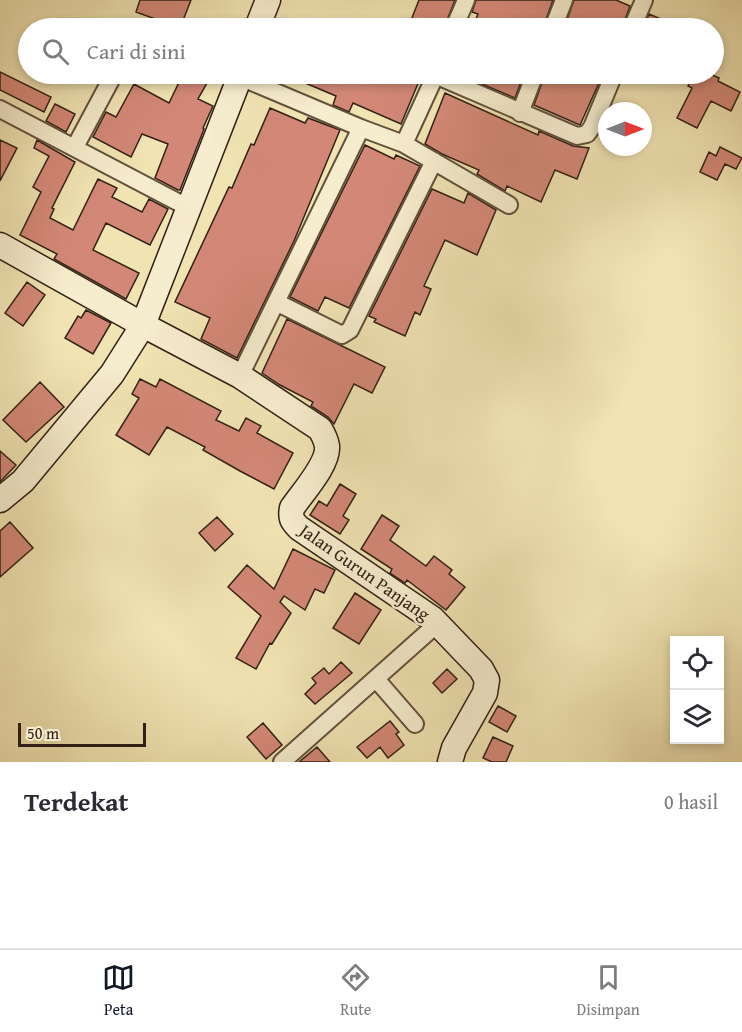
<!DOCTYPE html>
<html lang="id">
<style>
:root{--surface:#fff;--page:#f2f2f3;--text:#2b2b33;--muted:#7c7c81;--line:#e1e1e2;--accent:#111827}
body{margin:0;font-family:"Gentium Book Plus",serif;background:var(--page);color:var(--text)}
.controls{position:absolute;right:18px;bottom:18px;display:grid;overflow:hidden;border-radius:0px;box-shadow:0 3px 9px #0003}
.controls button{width:54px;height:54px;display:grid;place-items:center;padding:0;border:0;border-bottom:2px solid var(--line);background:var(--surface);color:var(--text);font:30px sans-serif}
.compass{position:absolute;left:598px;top:102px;width:54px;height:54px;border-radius:50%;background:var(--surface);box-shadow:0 3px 9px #0003;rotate:90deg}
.scale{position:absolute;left:18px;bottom:15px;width:128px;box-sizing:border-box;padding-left:6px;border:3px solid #322016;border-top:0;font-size:16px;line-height:21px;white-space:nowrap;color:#322016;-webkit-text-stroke:4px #f6edce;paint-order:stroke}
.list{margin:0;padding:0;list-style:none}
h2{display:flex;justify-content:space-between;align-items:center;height:78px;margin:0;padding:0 24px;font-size:26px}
h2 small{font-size:20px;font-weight:400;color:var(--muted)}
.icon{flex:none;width:33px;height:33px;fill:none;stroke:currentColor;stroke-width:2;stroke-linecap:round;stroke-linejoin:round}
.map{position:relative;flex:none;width:742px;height:762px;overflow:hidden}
.search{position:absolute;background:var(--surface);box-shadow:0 3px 9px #0003;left:18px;right:18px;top:18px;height:66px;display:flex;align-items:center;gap:15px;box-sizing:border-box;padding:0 21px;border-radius:33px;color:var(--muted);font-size:22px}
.sheet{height:186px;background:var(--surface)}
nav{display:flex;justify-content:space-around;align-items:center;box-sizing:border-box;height:84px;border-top:2px solid var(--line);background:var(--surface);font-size:16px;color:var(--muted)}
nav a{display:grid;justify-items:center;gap:3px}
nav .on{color:var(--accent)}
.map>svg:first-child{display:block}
.building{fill:#d38877;stroke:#322016;stroke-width:1.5}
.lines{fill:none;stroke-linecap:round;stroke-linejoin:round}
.street-casing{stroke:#62513d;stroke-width:20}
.secondary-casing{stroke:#322016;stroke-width:27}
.street{stroke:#f6edce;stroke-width:16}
.secondary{stroke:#f6edce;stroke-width:24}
.labels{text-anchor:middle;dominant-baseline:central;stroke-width:5;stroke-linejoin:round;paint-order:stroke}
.street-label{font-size:18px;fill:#322016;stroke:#f6edce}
</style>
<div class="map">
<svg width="742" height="762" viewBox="0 0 742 762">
<rect width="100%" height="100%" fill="#f1e4b3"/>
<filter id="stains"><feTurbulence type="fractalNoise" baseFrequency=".00333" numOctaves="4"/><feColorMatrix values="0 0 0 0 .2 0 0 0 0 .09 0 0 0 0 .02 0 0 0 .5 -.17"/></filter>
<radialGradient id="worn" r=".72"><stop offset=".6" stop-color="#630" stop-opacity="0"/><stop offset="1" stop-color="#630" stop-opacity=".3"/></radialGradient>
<!-- building -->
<path class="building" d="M140 0H191L180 28 136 12Z
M419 0H455L444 28H408Z
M476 0H553L543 28H472L478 14 472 12Z
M574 0H616L630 6 622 28H564Z
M649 14 682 28H643Z
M0 72 51 97 44 112 0 90Z
M183 74H192L207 83 198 99 213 106 203 128 204 129 180 190H178L155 178 168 144 142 134 131 157 93 137 106 112 116 117 134 84 169 103Z
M284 74H422L401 124 353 103 349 112 333 105 336 96Z
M458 74H524L515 98Z
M545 74H603L580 125 534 105Z
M694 74H710L719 78 718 81 740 92 731 111 711 101 697 128 677 118 692 88 688 86Z
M445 93 538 135 539 131 573 146 589 148 577 179 555 170 541 202 507 186 505 191 477 174 479 170 442 154 425 144Z
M55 104 75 114 66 132 46 121Z
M270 108 305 123 308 118 340 130 294 241 237 358 201 339 210 318 175 302 229 187 232 188 251 144 254 145Z
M0 140 17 148 0 181Z
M37 140 75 162 52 208 54 209 50 218 73 230 98 179 117 188 112 197 142 212 149 199 168 209 150 245 106 223 93 250 139 273 126 299 54 259 57 254 20 235 41 192 33 187 49 156 34 148Z
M365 145 394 159 396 155 420 166 349 308 325 297 318 311 290 297Z
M720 147 742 158 736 169 725 164 717 180 700 172 709 152 716 156Z
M432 189 464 203 468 193 496 210 477 255 445 240 424 286 431 289 420 315 415 312 405 336 374 322 376 319 369 316Z
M27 282 45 295 23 326 5 313Z
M86 310 111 323 93 354 65 338 78 316 81 318Z
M287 319 385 367 372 393 354 384 334 424 328 417 311 406 313 402 280 385 262 373Z
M140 379 156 387 160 379 221 411 216 420 239 431 246 418 261 426 257 433 293 453 274 489 240 471 203 450 205 447 167 427 149 455 116 435 139 398 132 394Z
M40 382 64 407 26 442 3 420Z
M0 451 16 465 0 482Z
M340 484 356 494 343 516 349 520 340 534 310 515 319 501 327 506Z
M382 515 399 526 390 540 426 566 434 556 452 570 449 574 465 587 446 610 407 580 405 583 390 573 392 569 361 549Z
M217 517 233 534 215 551 199 533Z
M10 522 33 548 0 577V531Z
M293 549 335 570 324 593 315 589 305 610 284 596 280 602 291 613 272 644 270 643 256 669 236 658 261 616 228 587 247 565 274 589Z
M355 593 381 610 359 644 333 628Z
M341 662 352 673 315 704 305 694 316 683 312 678 324 668 329 674Z
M447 669 457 679 442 693 433 683Z
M498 706 516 716 507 732 489 722Z
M390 721 399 732 396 734 404 745 388 758 380 747 367 758 357 747Z
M263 723 282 745 266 759 247 737Z
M493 737 513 746 506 762H492L483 758Z
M317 747 330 762H299Z"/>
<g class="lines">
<defs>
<path id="street" d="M454 28 466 0
M553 28 564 0
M632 28 644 0
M435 75 577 136 587 134 592 127 614 74
M240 77 361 128 404 144 509 205
M0 109 189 208
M520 113 535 74
M404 144 436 74
M75 147 114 74
M276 302 342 335 350 330 434 161
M240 376 361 128
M376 679 415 724
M282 762 437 624"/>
<path id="secondary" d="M257 28 268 0
M0 245 143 325 240 376 320 429C323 434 326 440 327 446 329 464 302 493 292 508 290 518 292 521 299 528L433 619 481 669 487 680 485 693 454 748 450 762
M0 500 23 481 112 374 143 325 241 74"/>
</defs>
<!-- street casing -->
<use href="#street" class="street-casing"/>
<!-- secondary casing -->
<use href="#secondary" class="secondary-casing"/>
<!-- street -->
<use href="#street" class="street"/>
<!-- secondary -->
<use href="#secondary" class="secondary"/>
</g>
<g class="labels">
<!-- street labels -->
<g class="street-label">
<text transform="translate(365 572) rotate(35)">Jalan Gurun Panjang</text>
</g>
</g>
<rect width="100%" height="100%" filter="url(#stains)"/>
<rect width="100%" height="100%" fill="url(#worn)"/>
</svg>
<div class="controls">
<button><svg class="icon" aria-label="locate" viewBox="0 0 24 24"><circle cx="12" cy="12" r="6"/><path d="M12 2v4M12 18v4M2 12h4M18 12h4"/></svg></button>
<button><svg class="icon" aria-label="layers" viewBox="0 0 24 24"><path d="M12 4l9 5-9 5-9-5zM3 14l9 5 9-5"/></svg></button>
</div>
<svg class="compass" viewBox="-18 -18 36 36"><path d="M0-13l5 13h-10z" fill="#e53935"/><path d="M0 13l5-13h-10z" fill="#7c7c81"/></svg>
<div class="scale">50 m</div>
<div class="search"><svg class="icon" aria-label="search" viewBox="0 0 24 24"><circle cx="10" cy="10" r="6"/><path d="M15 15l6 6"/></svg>Cari di sini</div>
</div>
<section class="sheet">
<h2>Terdekat<small>0 hasil</small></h2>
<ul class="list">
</ul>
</section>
<nav>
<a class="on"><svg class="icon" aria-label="map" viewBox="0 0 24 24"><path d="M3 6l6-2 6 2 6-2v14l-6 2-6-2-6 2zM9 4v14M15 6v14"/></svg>Peta</a>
<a><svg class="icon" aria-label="directions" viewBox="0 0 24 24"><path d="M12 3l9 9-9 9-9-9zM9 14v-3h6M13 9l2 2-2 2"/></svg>Rute</a>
<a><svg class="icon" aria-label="saved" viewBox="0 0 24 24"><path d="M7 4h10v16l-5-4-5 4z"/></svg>Disimpan</a>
</nav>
